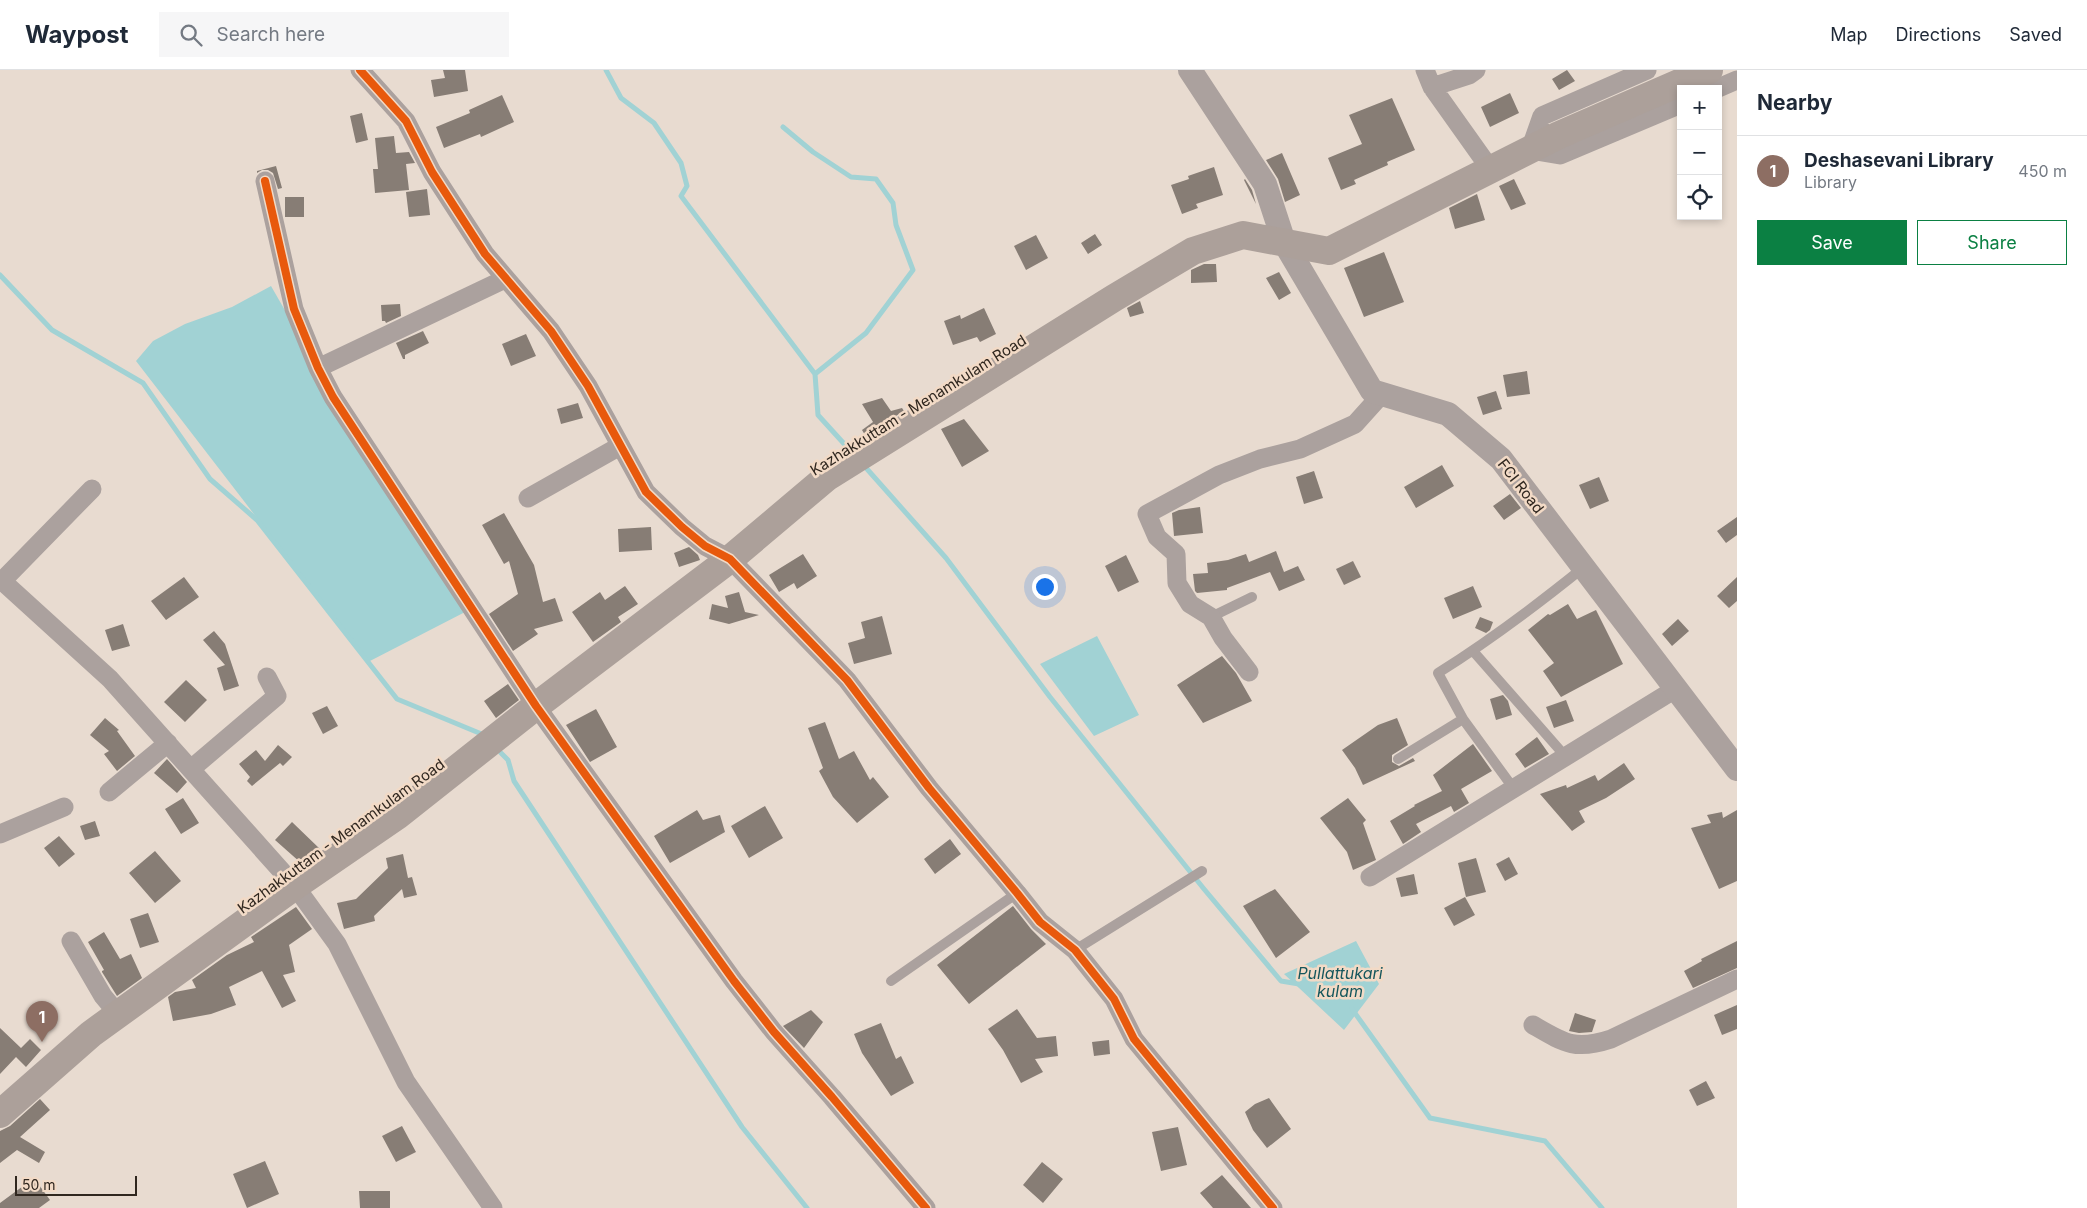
<!DOCTYPE html>
<meta charset="utf-8">
<style>
:root{--surface:#fff;--page:#f6f6f7;--text:#1f2937;--muted:#747a83;--line:#e0e1e3;--accent:#0b8043}
body{margin:0;font-family:Inter,sans-serif;background:var(--page);color:var(--text)}
.controls{position:absolute;right:15px;top:15px;display:grid;overflow:hidden;border-radius:0px;box-shadow:0 2px 8px #0003}
.controls button{width:45px;height:45px;display:grid;place-items:center;padding:0;border:0;border-bottom:1px solid var(--line);background:var(--surface);color:var(--text);font:25px sans-serif}
.scale{position:absolute;left:15px;bottom:12px;width:122px;box-sizing:border-box;padding-left:5px;border:2px solid #30271f;border-top:0;font-size:14px;line-height:18px;white-space:nowrap;color:#30271f;-webkit-text-stroke:4px #f2dac6;paint-order:stroke}
.you{position:absolute;left:1044px;top:516px;width:18px;height:18px;margin:-12px;border:4px solid #fff;border-radius:50%;background:#1a73e8;box-shadow:0 0 0 8px #1a73e833}
.badge{display:grid;place-items:center;width:32px;height:32px;border-radius:50%;background:var(--accent);color:#fff;font-size:16px;font-weight:700}
.pin{position:absolute;translate:-50% -41px;filter:drop-shadow(0 1px 2px #0008)}
.pin::after{content:'';position:absolute;top:26px;width:18px;height:15px;background:inherit;clip-path:polygon(0 0,100% 0,50% 100%)}
.list{margin:0;padding:0;list-style:none}
h2{display:flex;justify-content:space-between;align-items:center;height:65px;margin:0;padding:0 20px;font-size:21px}
h2 small{font-size:16px;font-weight:400;color:var(--muted)}
.list li{display:grid;grid-template-columns:32px 1fr auto;gap:15px;align-items:center;box-sizing:border-box;height:70px;padding:0 20px;border-top:1px solid var(--line)}
.list b{display:block;font-size:19px;white-space:nowrap}
.list p{margin:0;font-size:16px;white-space:nowrap;color:var(--muted)}
.list em{font-size:16px;font-style:normal;color:var(--muted)}
.actions{display:flex;gap:10px;padding:15px 20px}
.actions a{flex:1;padding:11px 0;border:1px solid var(--accent);border-radius:0px;text-align:center;font-size:18px;color:var(--accent)}
.actions .main{background:var(--accent);color:#fff}
.icon{flex:none;width:28px;height:28px;fill:none;stroke:currentColor;stroke-width:2;stroke-linecap:round;stroke-linejoin:round}
.map{position:relative;flex:none;width:1737px;height:1138px;overflow:hidden}
header{display:flex;align-items:center;gap:30px;box-sizing:border-box;height:70px;padding:0 25px;background:var(--surface);border-bottom:1px solid var(--line)}
header strong{font-size:24px}
nav{display:flex;gap:28px;margin-inline-start:auto;font-size:18px}
.search{width:350px;height:45px;background:var(--page);display:flex;align-items:center;gap:12px;box-sizing:border-box;padding:0 18px;border-radius:0px;color:var(--muted);font-size:19px}
main{display:flex}
aside{flex:1;background:var(--surface)}
.map>svg:first-child{display:block}
.water{fill:#a1d2d4}
.lines{fill:none;stroke-linecap:round;stroke-linejoin:round}
.stream{stroke:#a1d2d4;stroke-width:5}
.building{fill:#877d75}
.service{stroke:#aba19e;stroke-width:10}
.minor{stroke:#aba19e;stroke-width:19}
.tertiary{stroke:#aba19e;stroke-width:24}
.secondary{stroke:#aca09a;stroke-width:28}
.cycleway-casing{stroke:#f2dac6;stroke-width:11}
.cycleway{stroke:#e8590c;stroke-width:8}
.labels{text-anchor:middle;dominant-baseline:central;stroke-width:5;stroke-linejoin:round;paint-order:stroke}
.street-label{font-size:15px;fill:#30271f;stroke:#f2dac6}
.water-label{font-size:16px;font-style:italic;fill:#14565c;stroke:#f2dac6}
</style>
<header>
<strong>Waypost</strong>
<div class="search"><svg class="icon" aria-label="search" viewBox="0 0 24 24"><circle cx="10" cy="10" r="6"/><path d="M15 15l6 6"/></svg>Search here</div>
<nav><a>Map</a><a>Directions</a><a>Saved</a></nav>
</header>
<main>
<div class="map">
<svg width="1737" height="1138" viewBox="0 0 1737 1138">
<rect width="100%" height="100%" fill="#e8dbd0"/>
<!-- water -->
<path class="water" d="M271 216 298 263 469 540 368 592 136 291 153 271 185 254 232 237Z
M1097 566 1139 645 1094 666 1040 594Z
M1356 871 1379 914 1344 960 1284 904Z"/>
<g class="lines">
<!-- stream -->
<path class="stream" d="M606 0 621 28 654 53 681 93 687 116 681 126 815 304 866 263 913 200 896 155 893 133 876 109 851 107 813 82 783 57
M0 205 52 260 143 313 210 409 257 450 397 629 484 665
M815 304 818 345 847 377
M867 399 946 488 1050 627 1204 819 1281 911 1299 914
M501 683 508 690 514 711 742 1057 807 1138
M1352 939 1430 1048 1545 1071 1602 1138"/>
</g>
<!-- building -->
<path class="building" d="M443 0H465L468 21 434 27 431 10 445 8Z
M1567 0 1575 11 1559 20 1552 9Z
M1510 23 1519 43 1490 57 1481 37Z
M502 25 514 52 481 67 480 64 444 78 436 57 470 43 469 40Z
M1392 28 1415 80 1387 92 1388 95 1354 110 1356 114 1341 120 1328 88 1362 74 1349 45Z
M362 43 368 70 356 73 350 46Z
M394 66 396 83 409 82 415 93 406 94 409 120 375 123 373 99H378L375 68Z
M1282 83 1300 125 1285 132 1278 109 1266 90Z
M276 96 282 118 278 119 273 103 268 100H262L257 103V101Z
M1214 97 1223 125 1196 134 1198 138 1182 144 1171 115 1189 109 1188 106Z
M1245 109 1252 120 1256 134 1244 110Z
M1514 109 1526 134 1511 140 1499 116Z
M427 119 430 145 409 147 406 122Z
M1477 124 1485 150 1455 159 1449 138Z
M285 127H304V147H285Z
M1095 164 1102 175 1088 184 1081 173Z
M1036 165 1048 188 1026 200 1014 176Z
M1384 182 1404 232 1364 247 1344 198Z
M1204 194H1216L1217 212 1191 213V200Z
M1279 202 1291 223 1279 230 1266 208Z
M1140 231 1144 243 1130 247 1127 238Z
M400 234 401 246 386 253 385 251H382L381 235Z
M984 238 996 264 980 272 977 267 953 275 944 251 960 245 961 249Z
M423 261 429 273 405 285V289H403L396 273Z
M526 264 536 286 511 296 502 274Z
M1527 301 1530 324 1507 327 1503 305Z
M1496 321 1502 339 1483 345 1477 327Z
M882 328 891 341 902 338 904 341 865 365 862 360 873 352 862 334Z
M578 333 583 348 561 354 557 339Z
M964 349 989 381 962 397 941 359Z
M1442 395 1454 416 1416 438 1404 417Z
M1314 401 1323 428 1304 434 1296 407Z
M1599 407 1609 431 1590 439 1579 415Z
M1510 424 1521 438 1504 450 1493 436Z
M1200 437 1203 463 1174 466 1172 443 1179 440Z
M504 443 534 495 543 532 555 528 563 551 534 559 538 564 513 581 489 544 518 524 509 491 504 494 482 455Z
M1737 447V465L1726 473 1717 461Z
M651 457 652 480 619 482 618 459Z
M689 477 698 485 700 490 679 497 674 483Z
M1276 481 1284 502 1298 496 1305 510 1279 521 1270 502 1227 518V520L1197 523 1195 521 1193 504 1208 503 1207 493 1228 490 1246 484 1249 492Z
M803 484 817 506 797 519 794 513 779 522 769 505Z
M1126 485 1139 512 1118 522 1105 496Z
M1353 491 1361 507 1344 515 1336 499Z
M184 507 199 527 166 550 151 531Z
M1737 507V531L1729 538 1717 526Z
M625 516 638 534 618 547 621 552 593 572 572 542 600 522 605 530Z
M1473 516 1482 537 1453 549 1444 528Z
M739 522 745 542 759 545 729 554 709 549 712 534 728 538 725 526Z
M1568 534 1577 549 1596 540 1623 594 1561 627 1543 601 1554 593 1528 560 1548 544 1550 545Z
M882 546 892 584 854 594 848 573 865 568 861 552Z
M1480 547 1493 552 1490 560 1486 563 1475 558Z
M1678 549 1689 561 1672 576 1662 564Z
M123 554 130 576 112 581 105 560Z
M214 561 225 574 239 616 224 621 217 598 225 595 203 570Z
M1222 586 1236 603 1252 631 1203 653 1177 615Z
M186 610 207 630 185 652 164 632Z
M508 614 519 630 496 648 484 631Z
M1503 625 1508 631 1512 645 1496 650 1490 629Z
M1566 630 1574 651 1554 658 1546 637Z
M327 636 338 656 323 664 312 643Z
M596 639 617 677 590 692 566 655Z
M105 648 119 660 117 661 135 686 117 701 104 684 109 681 90 665Z
M1397 648 1408 675 1392 685V692L1399 696 1413 688 1415 691 1363 715 1355 698 1342 680 1378 655Z
M825 652 839 689 854 681 870 710 873 707 889 727 857 753 833 727 819 701 823 698 808 658Z
M1537 667 1549 684 1525 698 1515 684Z
M1473 674 1492 701 1461 719 1469 733 1454 742 1451 736 1416 754 1421 762 1403 774 1390 751 1415 736 1414 735 1442 721 1433 705Z
M278 675 292 687 283 696 280 693 252 716 247 711 250 707 239 694 256 680 265 691Z
M167 689 187 712 177 723 154 703Z
M1624 693 1635 709 1606 728 1579 741 1585 752 1572 761 1540 724 1566 715 1567 718 1595 705 1598 711Z
M183 728 199 753 181 764 165 739Z
M1348 728 1366 750 1363 753 1376 790 1353 800 1347 782 1320 748Z
M765 736 783 768 749 788 731 756Z
M697 740 703 750 720 745 725 762 670 793 654 766Z
M1737 740V811L1719 819 1691 758 1711 753 1707 745 1722 742 1723 748Z
M95 751 100 766 85 770 80 756Z
M292 752 320 779 301 793 275 770Z
M59 766 75 784 59 797 44 778Z
M950 769 961 784 935 804 924 789Z
M155 781 181 811 155 833 129 803Z
M403 784 408 808 412 807 417 825 404 828 402 819 374 846 375 851 344 859 337 833 356 829 388 798 386 788Z
M1509 787 1518 804 1505 811 1496 794Z
M1476 788 1486 822 1466 827 1458 793Z
M1414 804 1418 824 1401 827 1396 808Z
M1275 819 1310 862 1276 888 1243 836Z
M1465 827 1475 845 1454 856 1444 838Z
M1013 836 1031 859 1046 874 969 934 937 895Z
M296 837 312 859 289 875 295 902 283 905 296 931 282 938 262 901 229 917 236 935 211 944 173 951 168 927 175 922 196 918 192 910 227 885 254 872 251 867Z
M148 843 159 872 140 878 130 849Z
M104 862 120 889 131 884 142 908 117 926 102 902V901L104 900 88 872Z
M1737 871V898L1693 918 1684 901 1702 891 1701 889Z
M1737 935V959L1722 965 1714 945Z
M1017 939 1037 968 1056 966 1058 986 1035 989 1043 1002 1021 1013 1003 980 988 959Z
M811 940 823 952 804 978 783 956Z
M1575 943 1596 950 1592 962 1579 963 1569 961Z
M881 953 896 989 901 986 914 1013 891 1026 862 983 854 964Z
M0 958 21 978 30 969 41 980 26 997 16 987 0 1004Z
M1109 970 1110 984 1094 986 1092 972Z
M1706 1011 1715 1028 1697 1036 1689 1020Z
M1269 1028 1291 1059 1267 1078 1253 1060 1245 1042 1255 1034Z
M40 1029 50 1040 20 1067 45 1082 39 1093 17 1080 0 1093V1061L10 1056Z
M402 1056 416 1082 396 1092 382 1066Z
M1178 1057 1187 1095 1161 1101 1152 1062Z
M265 1091 279 1124 247 1138 233 1104Z
M1042 1092 1063 1109 1043 1133 1023 1115Z
M1222 1105 1251 1138H1213L1200 1123Z
M34 1108 50 1130 39 1138H0V1133Z
M359 1121H390V1138H360Z"/>
<g class="lines">
<!-- service -->
<path class="service" d="M1211 547 1252 527
M1473 581 1566 687
M1398 689 1463 649
M1514 719 1463 649 1438 603C1489 571 1537 535 1584 497
M1075 880 1202 801
M891 911 1017 823"/>
<!-- minor -->
<path class="minor" d="M360 0 406 51 432 102 485 184 551 261 588 316 646 422 682 457 705 476 730 489 847 610 929 718 1017 823 1040 852 1075 880 1114 929 1134 969 1273 1138
M1425 0 1432 17 1491 100
M1647 0 1542 46 1530 80 1560 85 1681 34
M1432 17 1469 5 1476 0
M1716 19 1737 10
M265 111 294 239 318 298 333 327 536 636 734 911 774 962 832 1027 926 1138
M318 298 505 209
M528 428 620 376
M0 509 110 609 295 816 337 874 406 1012 493 1138
M2 511 92 419
M1249 602 1223 568 1211 547 1190 534 1177 513 1176 484 1157 467 1147 444 1219 405 1260 389 1300 379 1355 354 1382 324
M191 699 277 626 267 607
M109 722 168 673
M0 764 64 737
M1370 807 1677 618
M71 871 103 926 118 944
M1533 955C1564 973 1575 981 1611 969L1737 909"/>
<!-- tertiary -->
<path class="tertiary" d="M1190 0 1265 114 1284 172 1372 321 1448 344 1501 389 1737 699"/>
<!-- secondary -->
<path class="secondary" d="M0 1044 91 964 295 816 397 746 536 636 730 489 826 408 1114 228 1193 181 1243 165 1329 181 1559 65 1709 0"/>
<defs>
<path id="cycleway" d="M360 0 406 51 432 102 485 184 551 261 588 316 646 422 682 457 705 476 730 489 847 610 929 718 1017 823 1040 852 1075 880 1114 929 1134 969 1273 1138
M265 111 294 239 318 298 333 327 536 636 734 911 774 962 832 1027 926 1138"/>
</defs>
<!-- cycleway casing -->
<use href="#cycleway" class="cycleway-casing"/>
<!-- cycleway -->
<use href="#cycleway" class="cycleway"/>
</g>
<g class="labels">
<!-- street labels -->
<g class="street-label">
<text transform="translate(918 335) rotate(-32)">Kazhakkuttam - Menamkulam Road</text>
<text transform="translate(1521 416) rotate(52)">FCI Road</text>
<text transform="translate(341 766) rotate(-36)">Kazhakkuttam - Menamkulam Road</text>
</g>
<!-- water labels -->
<g class="water-label">
<text x="1340" y="903">Pullattukari<tspan x="1340" dy="18">kulam</tspan></text>
</g>
</g>
</svg>
<div class="controls">
<button>+</button>
<button>−</button>
<button><svg class="icon" aria-label="locate" viewBox="0 0 24 24"><circle cx="12" cy="12" r="6"/><path d="M12 2v4M12 18v4M2 12h4M18 12h4"/></svg></button>
</div>
<div class="scale">50 m</div>
<div class="you"></div>
<div class="pin badge" style="left:42px;top:972px;background:#8d6e63">1</div>
</div>
<aside>
<h2>Nearby<small></small></h2>
<ul class="list">
<li><span class="badge" style="background:#8d6e63">1</span><div><b>Deshasevani Library</b><p>Library</p></div><em>450 m</em></li>
</ul>
<div class="actions"><a class="main">Save</a><a>Share</a></div>
</aside>
</main>
